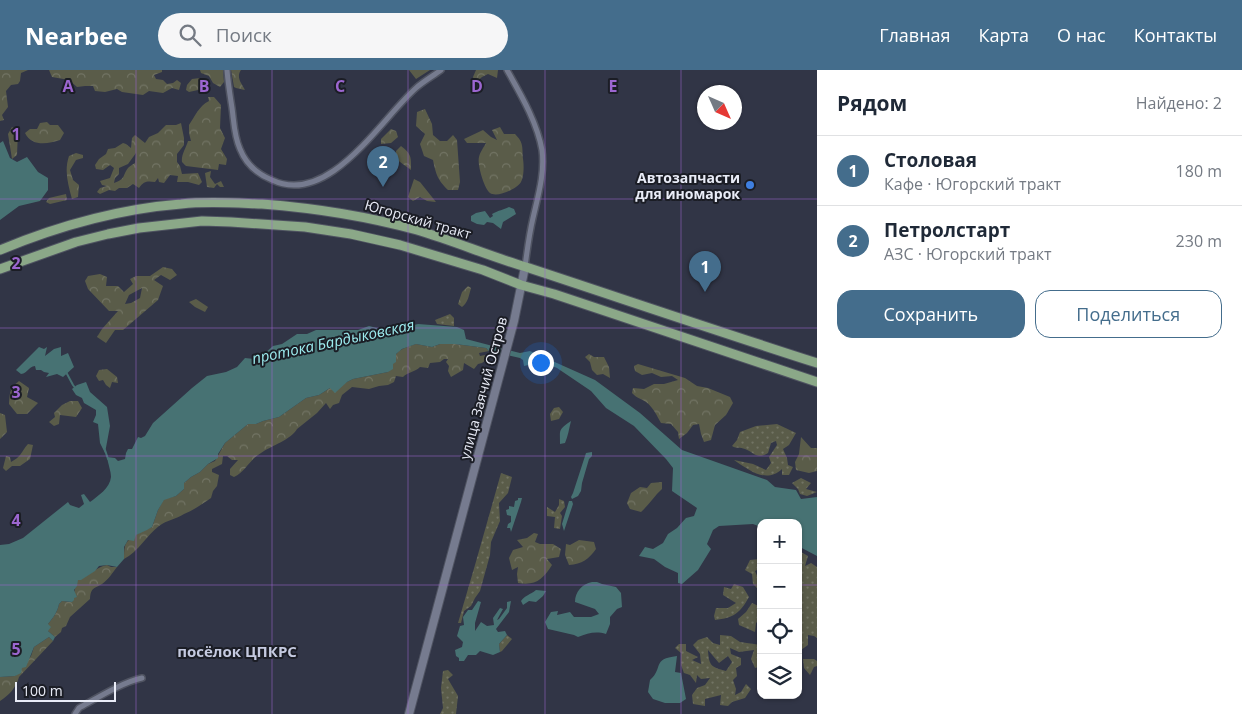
<!DOCTYPE html>
<html lang="ru">
<meta charset="utf-8">
<style>
:root{--surface:#fff;--page:#f6f6f7;--text:#1f2937;--muted:#747a83;--line:#e0e1e3;--accent:#446d8c}
body{margin:0;font-family:"Open Sans",sans-serif;background:var(--page);color:var(--text)}
.controls{position:absolute;right:15px;bottom:15px;display:grid;overflow:hidden;border-radius:10px;box-shadow:0 1px 4px #0004}
.controls button{width:45px;height:45px;display:grid;place-items:center;padding:0;border:0;border-bottom:1px solid var(--line);background:var(--surface);color:var(--text);font:25px sans-serif}
.compass{position:absolute;left:697px;top:15px;width:45px;height:45px;border-radius:50%;background:var(--surface);box-shadow:0 1px 4px #0004;rotate:135deg}
.scale{position:absolute;left:15px;bottom:12px;width:101px;box-sizing:border-box;padding-left:5px;border:2px solid #e9ecf7;border-top:0;font-size:14px;line-height:18px;white-space:nowrap;color:#e9ecf7;-webkit-text-stroke:4px #1b1d25;paint-order:stroke}
.you{position:absolute;left:540px;top:292px;width:18px;height:18px;margin:-12px;border:4px solid #fff;border-radius:50%;background:#1a73e8;box-shadow:0 0 0 8px #1a73e833}
.badge{display:grid;place-items:center;width:32px;height:32px;border-radius:50%;background:var(--accent);color:#fff;font-size:16px;font-weight:700}
.pin{position:absolute;translate:-50% -41px;filter:drop-shadow(0 1px 2px #0008)}
.pin::after{content:'';position:absolute;top:26px;width:18px;height:15px;background:inherit;clip-path:polygon(0 0,100% 0,50% 100%)}
.list{margin:0;padding:0;list-style:none}
h2{display:flex;justify-content:space-between;align-items:center;height:65px;margin:0;padding:0 20px;font-size:21px}
h2 small{font-size:16px;font-weight:400;color:var(--muted)}
.list li{display:grid;grid-template-columns:32px 1fr auto;gap:15px;align-items:center;box-sizing:border-box;height:70px;padding:0 20px;border-top:1px solid var(--line)}
.list b{display:block;font-size:19px;white-space:nowrap}
.list p{margin:0;font-size:16px;white-space:nowrap;color:var(--muted)}
.list em{font-size:16px;font-style:normal;color:var(--muted)}
.actions{display:flex;gap:10px;padding:15px 20px}
.actions a{flex:1;padding:11px 0;border:1px solid var(--accent);border-radius:15px;text-align:center;font-size:18px;color:var(--accent)}
.actions .main{background:var(--accent);color:#fff}
.icon{flex:none;width:28px;height:28px;fill:none;stroke:currentColor;stroke-width:2;stroke-linecap:round;stroke-linejoin:round}
.map{position:relative;flex:none;width:817px;height:644px;overflow:hidden}
header{display:flex;align-items:center;gap:30px;box-sizing:border-box;height:70px;padding:0 25px;background:var(--accent);color:#fff}
header strong{font-size:24px}
nav{display:flex;gap:28px;margin-inline-start:auto;font-size:18px}
.search{width:350px;height:45px;background:var(--page);display:flex;align-items:center;gap:12px;box-sizing:border-box;padding:0 18px;border-radius:28px;color:var(--muted);font-size:19px}
main{display:flex}
aside{flex:1;background:var(--surface)}
.map>svg:first-child{display:block}
.grass{fill:url(#grass-dots);fill-rule:evenodd}
.forest{fill:url(#forest-crowns);fill-rule:evenodd}
.water{fill:#477273}
.lines{fill:none;stroke-linecap:round;stroke-linejoin:round}
.stream{stroke:#477273;stroke-width:2}
.minor-casing{stroke:#4f5361;stroke-width:8}
.secondary-casing{stroke:#4f5361;stroke-width:10}
.primary-casing{stroke:#4f5361;stroke-width:11}
.minor{stroke:#767b8f;stroke-width:5}
.secondary{stroke:#767b8f;stroke-width:8}
.primary{stroke:#8ba888;stroke-width:9}
.grid{fill:none;stroke:#9c66d0;stroke-width:1;stroke-opacity:0.55}
.shop-dot{fill:#3f7fe0;stroke:#1b1d25;stroke-width:2}
.labels{text-anchor:middle;dominant-baseline:central;stroke-width:4;stroke-linejoin:round;paint-order:stroke}
.poi-label{font-size:14px;font-weight:bold;fill:#e9ecf7;stroke:#1b1d25;text-anchor:end}
.street-label{font-size:14px;fill:#e9ecf7;stroke:#1b1d25}
.water-label{font-size:15px;font-style:italic;fill:#9cebee;stroke:#1b1d25}
.neighbourhood-label{font-size:15px;font-weight:bold;fill:#c5cae0;stroke:#1b1d25}
.grid-label{font-size:16px;text-anchor:middle;font-weight:bold;fill:#9c66d0;stroke:#1b1d25;stroke-width:4;stroke-linejoin:round;paint-order:stroke}
</style>
<header>
<strong>Nearbee</strong>
<div class="search"><svg class="icon" aria-label="search" viewBox="0 0 24 24"><circle cx="10" cy="10" r="6"/><path d="M15 15l6 6"/></svg>Поиск</div>
<nav><a>Главная</a><a>Карта</a><a>О нас</a><a>Контакты</a></nav>
</header>
<main>
<div class="map">
<svg width="817" height="644" viewBox="0 0 817 644">
<defs>
<pattern id="grass-dots" width="8" height="8" patternUnits="userSpaceOnUse" patternTransform="scale(1.25)"><rect width="8" height="8" fill="#5a5c49"/><path d="M2 2h.1M6 6h.1" fill="none" stroke="#727464" stroke-width="1.8" stroke-linecap="round"/></pattern>
<pattern id="forest-crowns" width="20" height="18" patternUnits="userSpaceOnUse" patternTransform="scale(1.25)"><rect width="20" height="18" fill="#5a5c49"/><path d="M2 6a3 3 0 1 1 6 0M12 15a3 3 0 1 1 6 0" fill="none" stroke="#727464"/></pattern>
</defs>
<rect width="100%" height="100%" fill="#313546"/>
<!-- grass -->
<path class="grass" d="M450 244 454 248V256L437 254 435 250Z
M777 354 796 363 789 375 783 379 787 388 788 395 793 397 789 405H782V399C766 414 749 400 734 390L753 394 766 400 771 393 769 387 777 375 776 371 771 373 768 383C756 390 754 382 745 379 740 377 737 379 732 376L737 370 740 362 756 356Z
M501 403 512 407 508 423 499 433 500 451 491 472 490 485 480 521 475 528 471 536 464 541 461 553H458C473 503 487 453 501 403Z
M801 408 811 413 806 419 817 422 807 426 800 424 798 419 792 413Z
M559 429 564 431 565 437 560 443 562 446 560 459 554 458 555 447 547 446V437L555 442 559 435Z
M801 482 808 486 805 496 811 493 817 497V568L814 566 808 565V575L801 580 798 579V483Z
M759 489 761 493V498L755 501 759 510V520L753 514 752 504 745 500 750 490Z
M734 514 743 517 749 527C740 543 734 548 715 550L714 546 716 538H728L736 533 723 525 724 517 731 519Z
M752 533 761 537V548L756 553 755 562 739 555 738 549 746 542Z
M507 565 512 569 502 581 500 582 499 574Z
M720 565 731 566 740 572 761 575V596L755 598 751 589 754 580 739 582 730 578 731 584 741 588V595L736 598 737 606 733 610 736 619 735 625 741 622 746 614 751 619 745 628 732 632 728 636 720 635 721 625 705 629V636L693 634 692 625 697 618 705 615 710 608 701 609 697 605 696 613 690 605 684 603 681 595V583L675 578 679 574H686V581L698 587 692 590 701 594 700 584 693 575 698 570 707 567 713 573 720 575ZM708 580 719 593 728 586 732 592 726 601C711 597 709 596 708 580Z
M803 589H814L817 591V596L814 597 810 605 804 598Z
M448 600 453 605 448 609 458 626 456 644H440L443 638 441 618 443 601Z"/>
<!-- forest -->
<path class="forest" d="M0 0H28L21 3 20 11 18 14 11 15 6 21 8 37 2 45 4 50 0 51Z
M49 0H162V2L154 5 156 9 163 10 167 14 173 13 177 10 181 13 179 20 172 18 163 23 149 21 143 25 122 22 117 19 105 22 95 21 93 16H85L77 17 69 10 52 7Z
M200 0H223L224 12 220 17 213 13 209 6 201 3Z
M231 0H241C236 7 241 13 245 20L236 18 234 17Z
M409 0H430L416 9Z
M476 0H498L497 8 488 4 482 7 475 13 473 7Z
M200 8 207 15V18L189 22 186 20 187 15 192 9Z
M208 27H214L221 35 220 58 225 68 221 79 227 89 226 95 219 94 218 100 186 96 182 92C181 85 186 78 188 71H191L189 63V55C195 46 199 36 209 31Z
M425 39 432 54 433 65 440 71H447L453 65 457 70 460 112 458 120H448C438 110 436 105 433 90L424 86 420 74 425 64 416 56 417 42Z
M47 52 50 55H58L64 63 60 70C48 74 32 77 25 63L30 59H37L40 53Z
M181 53 184 68V75L177 84V92L180 96 182 104 198 103 202 112 199 115 188 112H177L178 106 170 105 164 113 159 112 158 108 155 112C147 111 144 111 139 118L133 114 127 118H119L115 121 109 120 100 124 97 122 100 118 107 116 102 115 100 111 110 108 114 98 110 95 103 100 96 99 95 95 99 89 106 84 108 79 115 78 123 73 126 74 131 78 132 68 135 65 145 73 149 67 158 63 166 55H176ZM136 83 135 93C133 94 130 96 128 98 122 106 126 109 114 113L115 108 119 104V98L128 94Z
M12 57 18 61 17 85 12 89 8 64Z
M500 57 504 64H515C524 73 522 77 523 89 524 95 524 107 521 112 517 119 497 128 490 123 484 118 477 94 479 87 480 82 484 77 486 73H467L464 69 483 60 491 67 497 70 492 60Z
M391 59 396 61 398 67 391 73 381 74V69Z
M401 76C412 84 411 88 411 100L396 89V81Z
M76 83 83 85V88L76 90 70 100 73 110 79 115 78 127 72 129C68 114 64 101 69 86Z
M211 101 210 107 215 114 221 111 224 117H220L217 114 214 118 207 117 205 103Z
M414 109 420 112 436 132 427 131 420 127 413 131 408 127Z
M66 124 67 130 50 134 46 132 49 128Z
M163 197 172 199 177 205 170 210 161 205 154 210 163 216 158 230 123 260H115L106 273 97 267 102 259 118 241H109L88 219 85 211 88 206 100 204 107 207 106 216H118L124 222 133 214 130 209 136 206H150ZM142 218 140 228 131 233 125 234 129 225Z
M468 216 471 218C469 225 468 233 462 237L458 234 462 222Z
M196 229 208 237 205 242 195 237 189 232Z
M416 274 432 277 440 274H455L486 278 489 281 479 283 480 286 485 285 486 290 482 293 478 294 474 299 464 293 463 300 451 307 448 301 449 296 446 292 448 289H444L440 292 430 293 428 298 420 297C415 302 408 302 403 307L396 306 394 312 388 315 379 316 369 319 352 317 342 325 339 333 333 335 330 339 326 333 317 343 297 359C292 369 271 376 261 383 250 389 245 402 234 407L230 405V399L238 390H232L227 386H223L222 394 212 399V402L219 405 217 416 213 421 211 428C202 434 194 440 184 444 176 449 167 450 159 456 146 466 139 481 124 489 124 485 124 480 125 476 128 466 144 461 152 457L158 440 164 429 176 426 184 419V413L191 407 200 402 208 394 215 391 225 373 248 354H256L263 351 279 347 306 328 319 325 330 318 347 312 353 309 388 302C391 296 393 288 397 283 402 278 410 276 416 274Z
M589 284 594 287H604L609 297 610 308 603 304 597 305 592 300 590 292 585 287Z
M638 294 685 308 697 316 708 318 730 327 733 333 726 345 715 355 711 370 704 372 701 364 699 354 693 355 687 363 679 369 678 362 671 354 661 353C657 346 653 337 646 332 640 328 638 329 632 323L633 318 644 319 654 314H664L678 310 672 306 661 307 652 303 642 305 635 301 634 296Z
M107 299 117 307 118 313 112 312 110 318 106 315 103 310 99 311 96 306 99 300Z
M19 311 29 318 27 327 38 333 27 344H17L9 334C10 323 9 319 19 311Z
M70 331H78L82 338 76 347 60 345 59 354 54 356 49 352 55 347 54 343 62 335Z
M559 337 563 342 559 349 551 351 550 344 554 338Z
M0 343 5 345 7 362 0 369Z
M801 367 811 378H817V401L809 403 796 400 795 392 799 384Z
M28 374 33 375 30 389 20 396H12L6 401 3 398 6 386 10 387 11 392C21 387 21 382 28 374Z
M662 412V419C654 426 649 435 641 442L630 439 627 433 631 423 640 417 647 418 651 413Z
M534 463 538 464 535 472 540 474H553L561 479 559 487 547 489 552 495C543 509 536 516 518 513L517 504 518 497 512 500 509 488 513 480 523 477 517 470 527 468Z
M579 470 594 472 596 479C589 489 582 494 569 495L565 485 566 474 570 475Z
M107 495 111 497H117C113 502 108 510 102 514 94 519 91 517 90 529L70 547 66 556 62 558 61 562 55 567 48 561V554C53 548 58 541 59 534L62 531 72 532 77 510C88 507 96 497 107 495Z
M49 567 53 571 19 607C16 618 9 625 0 631V607L15 606 31 586 34 577Z"/>
<!-- water -->
<path class="water" d="M3 71 10 88 17 92 27 87 38 102 48 108V120L40 131 19 136 0 150V73Z
M509 137 514 139 516 144 503 152 501 159 493 153 487 152 484 155 477 154 471 151V146L476 143 485 141 490 148 493 146 492 144C499 140 503 140 509 137Z
M418 254 457 257 464 260 466 269 520 283 530 281 595 310 640 343 682 380 767 410 775 417 796 420 801 429 817 427V486L798 476V453H761V457L753 454 719 456 713 460 707 474 711 479 698 500 682 514 678 513V503L665 497 654 489 639 486 645 477 653 479 663 473 668 464 677 458 686 448 694 446 697 438 672 421 673 398 666 389 634 356 606 338 591 321 557 298 552 296 539 298 533 294 524 296 523 290 520 288 489 281 486 278 455 274H440L432 277 416 274 402 279 396 284V292L393 294V299L388 302 353 309 347 312 335 323 330 318 319 325 306 328 279 347 263 351 256 354H248L225 373 218 384V388L208 394 200 402 191 407 184 413V419L176 426 164 430 158 440 152 457 147 460 136 465 134 471 128 470 124 477V489L117 497 107 495 99 496 95 501 81 510H78L77 516 74 520 77 527 74 528V530L72 532 62 531 59 534C58 541 53 548 48 554L51 557 48 561 55 567 53 571 49 567 34 577 26 597 22 598 21 603 15 606 0 607V475L9 474 23 468 68 432 70 435 79 438 84 434 81 425 84 424 90 432C98 426 110 418 111 407 111 401 108 394 107 387L115 388 118 391 125 389 126 383 128 379H132L138 367 141 368 145 366 153 353 192 318 207 306 226 302 237 297 245 288 254 289 264 284 273 276 282 274 297 264H307L316 260H358L369 256 389 261Z
M39 277 44 279 47 277 45 286 54 279 61 277V286L68 283 74 297 63 307 57 304 46 307 49 303 44 302 41 300H36L35 296C28 297 28 303 21 304L16 300Z
M86 312 90 322 107 337 110 356 105 383 100 373 98 354 93 352 96 345V340L84 333 82 328 76 325 72 319 77 315Z
M571 351C569 359 568 366 565 373L560 374C560 359 558 360 571 351Z
M592 382V386L589 389 582 413 581 421 578 426 572 429 571 427 573 423 586 383Z
M518 428H522L521 432 511 462 510 458H507L508 454 511 452V446L507 445 506 440 509 439V436L514 437 515 431 518 430Z
M569 431H572L573 434 564 461 562 454Z
M592 512H597L602 514 616 517 621 523 622 537 617 539 610 547V554L606 564C596 561 588 563 578 567L574 565 548 559 545 552 551 542 558 541 557 545 570 542 574 547H591L599 544 595 539 575 532C575 522 582 514 592 512Z
M536 520 546 521 543 526 536 532 529 531 523 535 521 531C525 525 530 525 536 520Z
M478 531 481 532 475 553V561L481 552 487 556 494 555 493 548 500 538 503 539 497 550 499 549 507 538V532L511 531 509 542 496 559 498 562 505 561 507 565 499 574 500 582 493 585 480 581 476 585H468L464 591H459V588L456 586 455 580 462 577 463 572 457 566 460 556 464 555 463 547 468 540H472Z
M677 586 675 602 681 603 686 629 680 633H665L653 629 648 622 650 610C664 598 651 589 677 586Z"/>
<g class="lines">
<!-- stream -->
<path class="stream" d="M66 302 73 315 76 319
M105 380 108 389"/>
<defs>
<path id="minor" d="M227 0C228 13 230 25 232 38 234 52 234 66 240 79 246 94 257 104 272 110 329 137 380 50 416 18 424 11 433 6 441 0
M507 0C521 25 537 52 542 80 545 103 538 126 533 148 529 165 527 181 525 197
M75 644 79 638C97 628 123 612 142 608"/>
<path id="secondary" d="M409 644 514 251 525 197"/>
<path id="primary" d="M0 180C58 156 118 139 181 134 208 131 235 133 262 134 314 138 366 146 417 160 454 171 489 186 526 197 623 229 720 262 817 293
M0 199 76 172 108 164 139 158 202 151 231 152 305 157 351 164 400 175 483 200 521 215 554 224 611 243 817 312"/>
</defs>
<!-- minor casing -->
<use href="#minor" class="minor-casing"/>
<!-- secondary casing -->
<use href="#secondary" class="secondary-casing"/>
<!-- primary casing -->
<use href="#primary" class="primary-casing"/>
<!-- minor -->
<use href="#minor" class="minor"/>
<!-- secondary -->
<use href="#secondary" class="secondary"/>
<!-- primary -->
<use href="#primary" class="primary"/>
</g>
<!-- grid -->
<path class="grid" d="M136 0V644M272 0V644M408 0V644M545 0V644M681 0V644M0 129H817M0 258H817M0 386H817M0 515H761M798 515H817"/>
<!-- markers -->
<circle class="shop-dot" cx="750" cy="115" r="5"/>
<g class="labels">
<!-- poi labels -->
<g class="poi-label">
<text x="740" y="107">Автозапчасти<tspan x="740" dy="16">для иномарок</tspan></text>
</g>
<!-- street labels -->
<g class="street-label">
<text transform="translate(418 149) rotate(16)">Югорский тракт</text>
<text transform="translate(483 318) rotate(-75)">улица Заячий Остров</text>
</g>
<!-- water labels -->
<g class="water-label">
<text transform="translate(333 271) rotate(-12)">протока Бардыковская</text>
</g>
<!-- neighbourhood labels -->
<g class="neighbourhood-label">
<text x="237" y="581">посёлок ЦПКРС</text>
</g>
</g>
<g class="grid-label">
<text x="68" y="22">A</text>
<text x="204" y="22">B</text>
<text x="340" y="22">C</text>
<text x="477" y="22">D</text>
<text x="613" y="22">E</text>
<text x="16" y="70">1</text>
<text x="16" y="199">2</text>
<text x="16" y="328">3</text>
<text x="16" y="456">4</text>
<text x="16" y="585">5</text>
</g>
</svg>
<div class="controls">
<button>+</button>
<button>−</button>
<button><svg class="icon" aria-label="locate" viewBox="0 0 24 24"><circle cx="12" cy="12" r="6"/><path d="M12 2v4M12 18v4M2 12h4M18 12h4"/></svg></button>
<button><svg class="icon" aria-label="layers" viewBox="0 0 24 24"><path d="M12 4l9 5-9 5-9-5zM3 14l9 5 9-5"/></svg></button>
</div>
<svg class="compass" viewBox="-18 -18 36 36"><path d="M0-13l5 13h-10z" fill="#e53935"/><path d="M0 13l5-13h-10z" fill="#747a83"/></svg>
<div class="scale">100 m</div>
<div class="you"></div>
<div class="pin badge" style="left:705px;top:222px">1</div>
<div class="pin badge" style="left:383px;top:117px">2</div>
</div>
<aside>
<h2>Рядом<small>Найдено: 2</small></h2>
<ul class="list">
<li><span class="badge">1</span><div><b>Столовая</b><p>Кафе · Югорский тракт</p></div><em>180 m</em></li>
<li><span class="badge">2</span><div><b>Петролстарт</b><p>АЗС · Югорский тракт</p></div><em>230 m</em></li>
</ul>
<div class="actions"><a class="main">Сохранить</a><a>Поделиться</a></div>
</aside>
</main>
